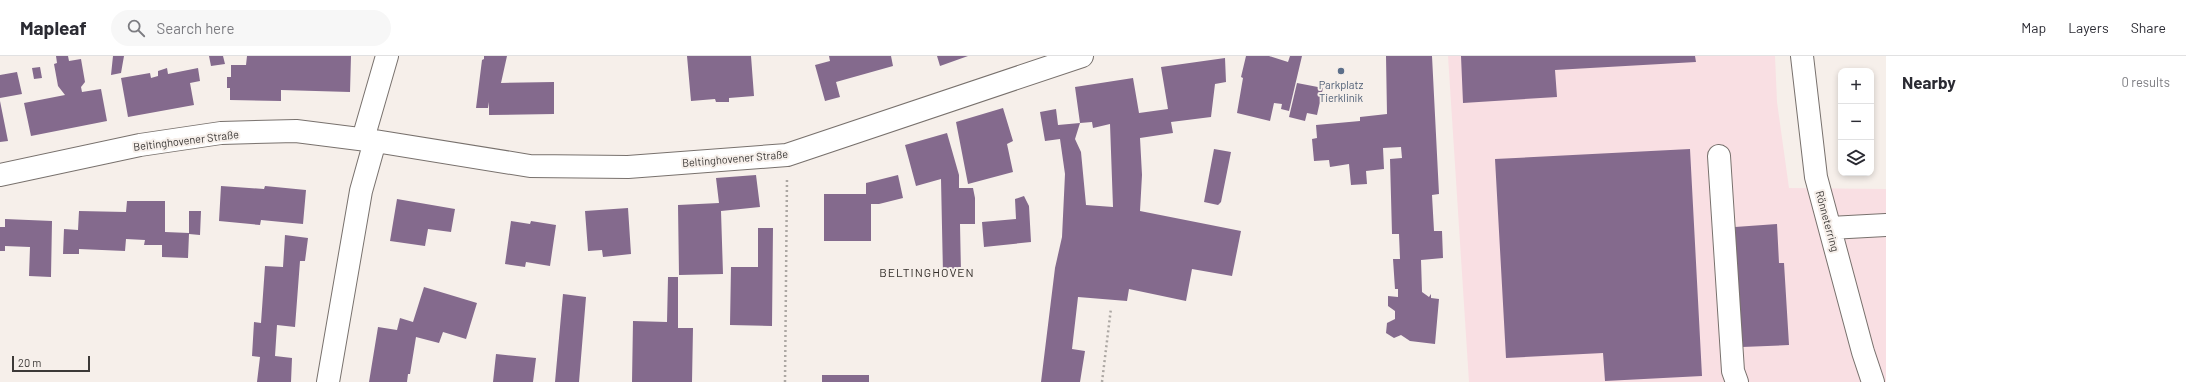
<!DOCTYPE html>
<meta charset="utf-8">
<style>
:root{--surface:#fff;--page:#f7f7f7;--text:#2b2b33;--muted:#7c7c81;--line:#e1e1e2}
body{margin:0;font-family:Barlow,sans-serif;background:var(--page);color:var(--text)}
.controls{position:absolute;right:12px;top:12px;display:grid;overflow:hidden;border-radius:8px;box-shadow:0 2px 6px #0003}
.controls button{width:36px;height:36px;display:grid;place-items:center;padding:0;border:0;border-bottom:1px solid var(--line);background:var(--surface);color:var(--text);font:20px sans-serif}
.scale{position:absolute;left:12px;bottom:10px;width:78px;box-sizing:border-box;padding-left:4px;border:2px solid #3c3937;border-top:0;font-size:11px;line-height:14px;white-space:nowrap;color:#3c3937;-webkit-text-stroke:3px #f6efea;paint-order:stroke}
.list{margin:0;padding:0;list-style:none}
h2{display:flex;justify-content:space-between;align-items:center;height:52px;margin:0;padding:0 16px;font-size:17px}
h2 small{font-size:13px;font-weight:400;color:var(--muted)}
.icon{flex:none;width:22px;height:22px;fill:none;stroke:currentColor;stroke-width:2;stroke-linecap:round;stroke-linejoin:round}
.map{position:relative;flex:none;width:1886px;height:326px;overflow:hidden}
header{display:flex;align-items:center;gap:24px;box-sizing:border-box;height:56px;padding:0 20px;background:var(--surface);border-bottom:1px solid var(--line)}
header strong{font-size:19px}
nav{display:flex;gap:22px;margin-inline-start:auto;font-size:14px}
.search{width:280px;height:36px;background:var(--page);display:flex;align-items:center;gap:10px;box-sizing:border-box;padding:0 14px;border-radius:22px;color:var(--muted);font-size:15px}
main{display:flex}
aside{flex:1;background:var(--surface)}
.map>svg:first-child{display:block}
.industrial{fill:#f9dfe3}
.building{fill:#846a8d;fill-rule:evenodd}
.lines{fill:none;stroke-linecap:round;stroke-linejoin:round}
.minor-casing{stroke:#78716d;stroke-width:24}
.path{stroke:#aca7a3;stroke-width:2.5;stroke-dasharray:2 3;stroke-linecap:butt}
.minor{stroke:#fff;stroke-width:22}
.service-dot{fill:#5c6f8a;stroke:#f6efea;stroke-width:1.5}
.labels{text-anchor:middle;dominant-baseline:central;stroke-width:4;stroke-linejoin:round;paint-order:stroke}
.service-label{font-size:11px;fill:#4e5e75;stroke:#f6efea}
.street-label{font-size:11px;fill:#3c3937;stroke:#f6efea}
.neighbourhood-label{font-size:12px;letter-spacing:1px;fill:#35302c;stroke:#f6efea}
</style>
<header>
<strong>Mapleaf</strong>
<div class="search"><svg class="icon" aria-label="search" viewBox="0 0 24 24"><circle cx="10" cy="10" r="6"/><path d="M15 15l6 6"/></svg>Search here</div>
<nav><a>Map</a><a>Layers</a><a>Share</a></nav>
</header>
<main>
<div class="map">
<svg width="1886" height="326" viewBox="0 0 1886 326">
<rect width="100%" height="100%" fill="#f6efea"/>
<!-- industrial -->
<path class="industrial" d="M1448 0H1775L1777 46 1789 132 1886 133V326H1469Z"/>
<!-- building -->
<path class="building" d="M56 0H68L69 5 81 3 85 26 81 31 82 36 101 33 107 65 31 80 24 47 65 39 58 30 54 8 57 7Z
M113 0H124L121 17 111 19Z
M209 0H223L225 8 211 10Z
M247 0H351L350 36 281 34V45L230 44V32H227V21H231V9H246Z
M484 0H507L501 27 554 26V58L489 59V46L488 52H476L482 4 484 3Z
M687 0H751L754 40 729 42V46H716L715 43 691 45Z
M829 0H891L893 10 836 26 840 41 825 45 815 9 830 5Z
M937 0H968L940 10Z
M1246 0H1269L1288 6 1290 0H1302L1289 55 1281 53 1282 48 1274 47 1270 65 1237 57 1243 22 1241 21Z
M1386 0H1432L1439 138 1432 139 1434 175H1442L1443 202 1421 204 1422 236 1429 241 1431 238V242L1439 243 1435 288 1410 285 1401 279 1394 282 1386 277 1387 267 1395 263V255L1388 250V240L1398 241V233H1395L1393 203H1400L1399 178H1392L1390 103 1402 102 1401 91 1383 92 1384 113 1366 115 1367 128 1351 129 1349 108 1330 111 1329 104 1314 105 1312 83 1317 82 1316 69 1360 65V61L1387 58Z
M1461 0H1695L1696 6 1555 14 1557 41 1463 47Z
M1225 2 1226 26 1215 28 1211 61 1171 66 1173 77 1140 82 1142 119 1140 155 1241 175 1232 220 1192 213 1186 245 1129 233 1127 245 1078 241 1072 293 1085 295 1080 326H1041L1055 212 1062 181 1065 118 1060 83 1045 85 1040 56 1056 53 1058 69 1080 67 1075 31 1133 22 1139 57 1168 53 1161 11ZM1092 66 1093 72 1110 68 1113 151 1086 149 1081 96 1075 83 1080 67Z
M40 11 42 22 34 23 32 12Z
M167 12 168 18 198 12 200 25 190 27 194 49 128 61 121 22 150 17 151 22 158 20V15Z
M17 16 22 38 0 42V19Z
M1297 27 1323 32 1317 59 1307 57 1305 65 1289 61Z
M0 45 8 85 0 86Z
M1003 52 1013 85 1007 88 1013 116 968 128 956 66Z
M947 77 959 119V132H973L975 142V168H960L961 217 943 218 941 123 916 130 905 89Z
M1214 93 1231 96 1221 146 1218 149 1204 146Z
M1690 93 1702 320 1605 325 1603 297 1506 302 1495 103Z
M756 119 760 151 721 155 723 218 679 219 678 149 719 147 716 122Z
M898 119 903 142 879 148H871V185H824V138H866V127Z
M221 130 264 133 265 130 306 134 303 168 261 164 260 169 219 165Z
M1024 140 1029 150 1031 186 984 191 982 166 1016 163 1015 143Z
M397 143 455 153 451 176 428 173 425 190 390 185Z
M127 145H165V176L189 177V155H201L200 179 189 178 188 202 162 201V189H144L145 184 126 183 125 195 79 193V198H63L64 173 78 174 79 155 126 156Z
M628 152 631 198 603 201 602 194 588 195 585 155Z
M5 163 52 165 51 221 29 220 30 191 5 190V195H0V171H5Z
M511 165 530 168 531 165 556 169 550 210 526 206 525 211 505 208Z
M1777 168 1779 207H1784L1789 289 1742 291 1735 171Z
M758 172H773L772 270 730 269 731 211H758Z
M285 179 308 182 305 205H300L295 271 277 269 275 300 292 302 291 326H257L260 301 252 300 254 266 261 267 265 210 283 211Z
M668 221H678V272H693L692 326H632L633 265 667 266Z
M424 231 477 247 466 283 443 276 439 287 416 281 410 318H408L407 326H369L378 271 397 274 400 262 413 266Z
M563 238 586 241 579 326H555Z
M496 298 536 302 533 326H493Z
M822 319H869V326H822Z"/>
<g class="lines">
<defs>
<path id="minor" d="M1802 0 1816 121 1863 296 1873 326
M363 83 387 0
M1719 100 1733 315 1737 326
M0 119 140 89 221 77 296 75 375 85 530 110 628 111 787 99 1082 0
M1830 172 1886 169
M328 326 361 135 375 85"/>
</defs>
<!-- minor casing -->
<use href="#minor" class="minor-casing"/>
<!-- path -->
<path class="path" d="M785 326 787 123
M1102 326 1111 252"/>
<!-- minor -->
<use href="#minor" class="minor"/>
</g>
<!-- markers -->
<circle class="service-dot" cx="1341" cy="15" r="4"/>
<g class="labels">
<!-- service labels -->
<g class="service-label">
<text x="1341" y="28">Parkplatz<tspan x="1341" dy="13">Tierklinik</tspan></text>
</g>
<!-- street labels -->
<g class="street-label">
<text transform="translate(186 84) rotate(-7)">Beltinghovener Straße</text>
<text transform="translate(735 102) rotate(-5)">Beltinghovener Straße</text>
<text transform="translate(1828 165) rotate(75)">Rönneterring</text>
</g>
<!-- neighbourhood labels -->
<g class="neighbourhood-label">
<text x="927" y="216">BELTINGHOVEN</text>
</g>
</g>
</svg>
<div class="controls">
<button>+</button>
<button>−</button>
<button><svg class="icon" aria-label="layers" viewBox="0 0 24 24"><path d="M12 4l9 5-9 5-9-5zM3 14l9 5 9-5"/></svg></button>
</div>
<div class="scale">20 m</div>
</div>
<aside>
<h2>Nearby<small>0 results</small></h2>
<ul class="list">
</ul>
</aside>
</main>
